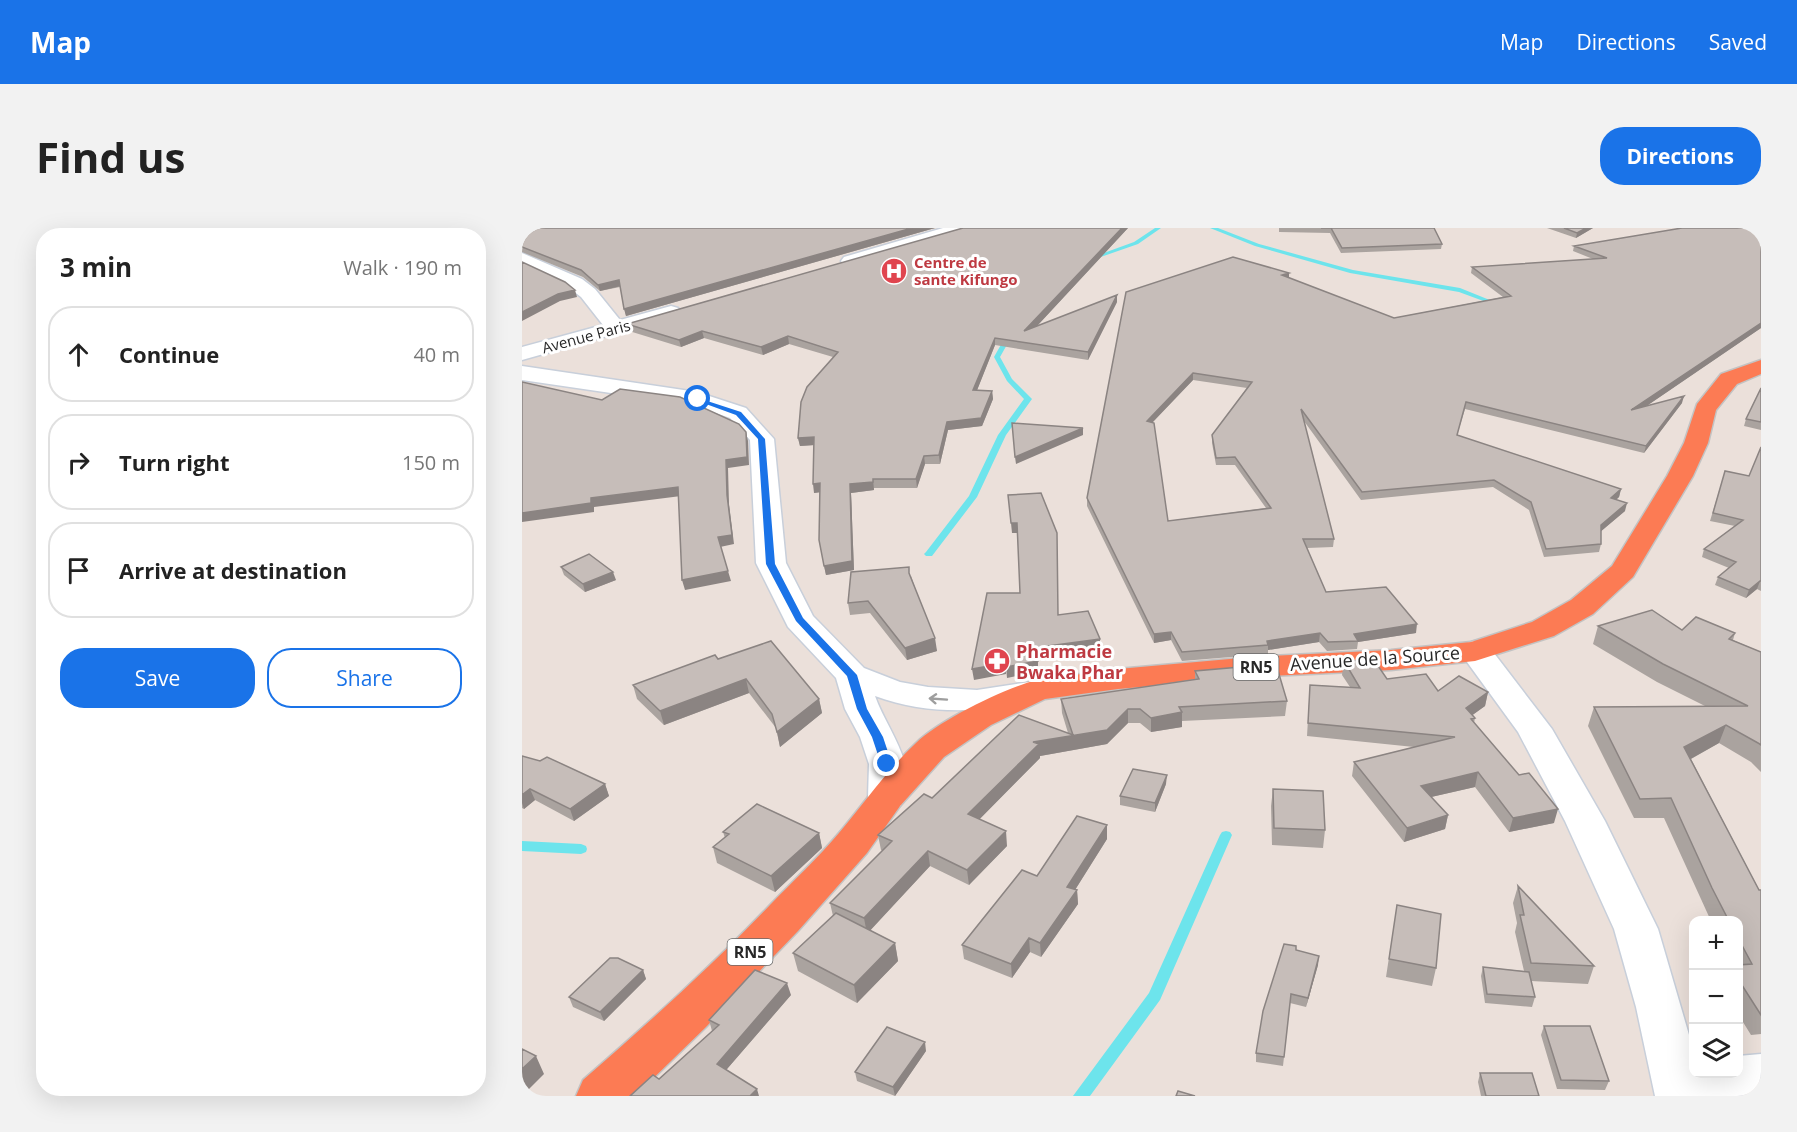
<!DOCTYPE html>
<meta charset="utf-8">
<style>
:root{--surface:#fff;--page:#f2f2f2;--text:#222;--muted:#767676;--line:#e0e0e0;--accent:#1a73e8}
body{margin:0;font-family:"Open Sans",sans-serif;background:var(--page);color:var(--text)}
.controls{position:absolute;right:18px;bottom:18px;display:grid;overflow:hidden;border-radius:12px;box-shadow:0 6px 24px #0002}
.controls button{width:54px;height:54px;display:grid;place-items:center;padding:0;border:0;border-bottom:2px solid var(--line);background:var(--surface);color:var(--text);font:30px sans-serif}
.stop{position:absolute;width:18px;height:18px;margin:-14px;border:4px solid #1a73e8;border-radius:50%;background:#fff}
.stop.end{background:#1a73e8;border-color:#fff;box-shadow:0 2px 6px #0008}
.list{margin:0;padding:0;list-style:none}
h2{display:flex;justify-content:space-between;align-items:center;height:78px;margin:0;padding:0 24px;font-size:26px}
h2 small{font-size:20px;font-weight:400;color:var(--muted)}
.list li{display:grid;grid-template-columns:39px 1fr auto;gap:18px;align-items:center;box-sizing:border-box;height:96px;margin:0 12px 12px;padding:0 12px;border:2px solid var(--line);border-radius:24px}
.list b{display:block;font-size:22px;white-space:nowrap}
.list em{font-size:20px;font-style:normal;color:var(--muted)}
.actions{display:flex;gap:12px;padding:18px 24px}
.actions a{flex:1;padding:14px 0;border:2px solid var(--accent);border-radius:24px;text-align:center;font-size:21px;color:var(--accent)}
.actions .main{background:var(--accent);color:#fff}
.icon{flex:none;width:33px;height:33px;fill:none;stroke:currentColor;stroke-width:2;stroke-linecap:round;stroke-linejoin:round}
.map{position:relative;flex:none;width:1239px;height:868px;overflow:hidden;border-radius:24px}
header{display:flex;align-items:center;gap:36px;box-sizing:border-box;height:84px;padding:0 30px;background:var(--accent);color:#fff}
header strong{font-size:28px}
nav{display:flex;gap:33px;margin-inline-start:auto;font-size:21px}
.intro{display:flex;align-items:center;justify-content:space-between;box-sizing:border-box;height:144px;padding:0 36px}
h1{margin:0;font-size:42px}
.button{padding:15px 27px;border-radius:24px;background:var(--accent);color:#fff;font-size:21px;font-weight:700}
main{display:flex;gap:36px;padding:0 36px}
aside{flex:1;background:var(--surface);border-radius:24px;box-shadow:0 6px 24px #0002}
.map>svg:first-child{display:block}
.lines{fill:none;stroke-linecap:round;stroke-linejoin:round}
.stream{fill:#6de4ec;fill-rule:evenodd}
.minor-casing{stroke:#c8cfda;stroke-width:3}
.highway-casing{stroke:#c3c3c3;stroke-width:3}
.minor{fill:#fff;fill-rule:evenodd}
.highway{fill:#fc7b54;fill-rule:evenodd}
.wall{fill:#aaa39f;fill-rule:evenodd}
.shaded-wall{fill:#8b8482}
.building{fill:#c6bdb9;stroke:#8b8482;stroke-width:1.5;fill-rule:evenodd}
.oneway{stroke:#9e9e9e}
.route{fill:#1a73e8}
.labels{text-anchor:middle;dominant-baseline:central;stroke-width:6;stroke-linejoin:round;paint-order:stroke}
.far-health-label{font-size:15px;font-weight:bold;fill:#be3a42;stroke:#fff;text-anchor:start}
.far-street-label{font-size:15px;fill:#282828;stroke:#fff}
.shield{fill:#fff;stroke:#686868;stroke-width:1.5}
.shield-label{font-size:16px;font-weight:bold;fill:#282828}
.health-label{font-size:18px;font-weight:bold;fill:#be3a42;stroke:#fff;text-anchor:start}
.street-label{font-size:18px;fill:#282828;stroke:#fff}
</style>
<header>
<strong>Map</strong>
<nav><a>Map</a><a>Directions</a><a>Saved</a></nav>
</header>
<div class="intro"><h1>Find us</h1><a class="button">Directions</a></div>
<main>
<aside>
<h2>3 min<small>Walk · 190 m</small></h2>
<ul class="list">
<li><svg class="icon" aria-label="ahead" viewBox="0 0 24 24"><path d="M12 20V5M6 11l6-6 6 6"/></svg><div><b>Continue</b></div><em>40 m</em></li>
<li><svg class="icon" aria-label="right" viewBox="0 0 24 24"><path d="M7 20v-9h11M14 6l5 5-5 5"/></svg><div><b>Turn right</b></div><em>150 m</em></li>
<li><svg class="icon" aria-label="arrive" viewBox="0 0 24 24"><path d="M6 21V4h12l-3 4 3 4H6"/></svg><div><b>Arrive at destination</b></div></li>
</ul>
<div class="actions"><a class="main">Save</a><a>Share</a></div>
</aside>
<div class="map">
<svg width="1239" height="868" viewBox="0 0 1239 868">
<rect width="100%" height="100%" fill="#ebe0da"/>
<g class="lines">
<!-- stream -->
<path class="stream" d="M633 0H639L616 16 573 31 568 30 612 14Z
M688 0H696L737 16 831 42 938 60 980 77 975 78 937 64 828 45 733 18Z
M488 104 491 106 478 129 490 151 510 171 484 207 455 269 410 328H404L402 326 404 324 447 268 476 207 502 171 485 153 472 129 485 106Z
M704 603 708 604 710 607 638 772 568 868H551L627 765 698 607 700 604Z
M0 613 59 616 64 618 65 621 64 624 59 626 0 623Z"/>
<defs>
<path id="minor" d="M421 0H447L445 3 334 37H322L319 33 322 29Z
M0 25 60 51 73 61 98 92 149 78 156 80 159 84 156 88 0 132V119L81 97 59 69 46 59 0 37Z
M0 138 175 164 224 180 252 211 264 335 291 388 342 440 378 454 406 459 455 462 507 454 519 457 524 464 519 471C464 485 408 488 353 468 364 501 401 542 378 578L365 582 352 578 346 569 347 536 338 509 323 481 314 450 266 399 234 335 228 212 208 190 171 177 0 152Z
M953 413 965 416 1030 501 1083 593 1136 701 1172 824V846H1216V828L1239 826V868H1133L1114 779 1092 701 1043 593 996 504 937 423 941 416Z"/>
<path id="highway" d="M1239 132V146L1215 156 1194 182 1186 215 1171 248 1111 349 1071 386 1032 408 953 433 869 442 730 449 596 461 523 471 469 497 422 529 378 578 345 625 276 703 184 799 113 868H54L61 852C125 796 189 739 248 677 271 653 296 630 317 605 343 574 365 542 394 515 418 492 483 460 515 452L596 441 730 429 869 422 949 414 1010 394 1049 372 1090 338 1145 248 1162 215 1175 176 1199 146Z"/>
</defs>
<!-- minor casing -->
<use href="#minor" class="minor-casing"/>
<!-- highway casing -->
<use href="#highway" class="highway-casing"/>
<!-- minor -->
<use href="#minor" class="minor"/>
<!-- highway -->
<use href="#highway" class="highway"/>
</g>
<!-- wall -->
<path class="wall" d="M0 0H413L104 88 98 59 78 63 61 49 0 24Z
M441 0H606L514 99 595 74 566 132 473 117 455 162 470 163 471 171 460 198 426 202 418 236H403L395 260H352V262L329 265 332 342 304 347 297 312 298 264 292 265V217L278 218 276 210 311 129 267 116 241 127 182 110 159 119 107 103 105 96Z
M757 0H912L920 16 919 21 819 25 808 5 757 4Z
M1025 0H1071L1054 10Z
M1160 0 1239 100 1123 179 1160 175 1122 225 943 181 935 207 1099 261 1097 269 1094 272 1103 283 1079 303V316L1077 324 1022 329 1007 282 971 259 839 272 782 193 812 311 811 319 785 320 804 364 894 405 836 414 835 421 805 423 797 414 746 422V426L660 433 649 412 632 415 565 278V270L604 64 767 50 872 90 981 69 949 45 950 39 1071 31 1051 23 1052 18ZM671 152 725 160 690 207V215L694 237H713L744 280 646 293 631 194Z
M1239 160V202L1222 198 1224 191Z
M1239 219V363L1235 361 1224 370 1193 357 1196 349 1207 340 1180 329 1182 321 1213 298 1188 293 1203 243 1227 248Z
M39 339 94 352 63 364 42 347Z
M389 348 415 423 385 432 348 385 328 387 326 375Z
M1076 398 1213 405 1211 412 1239 424V544L1229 534 1197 515 1169 531 1237 662H1239V806L1229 807 1216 786V693H1189L1142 590H1112L1066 498 1072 479 1183 478 1135 454 1071 416Z
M196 431 297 471 300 485 258 519 254 500 227 465 142 497 115 471 111 457Z
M822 433 865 451 916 463 966 464 963 478 950 487 953 490 952 495 1032 595 987 604 953 559 909 569 926 587 923 601 882 614 830 548 832 534 892 519 785 508 788 457 828 459 820 447Z
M673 443 765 473 763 488 660 493V499L629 504 618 495H606L585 516 518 528V530L457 591 485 618 447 657 408 638 348 702 373 715 376 733 335 775 276 743 271 725 311 688 308 675 361 623 359 622 356 607 410 570 546 505 540 485 539 471 673 451Z
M0 528 83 556 87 568 52 593 13 572 2 581 0 580Z
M644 556 633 584 598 577V568Z
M751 561 803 602 801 620 750 617 749 578Z
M585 597V611L553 662H555L556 676 519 729 508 724 490 750 442 731 440 717 515 648Z
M201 604 297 605 300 620 253 664 195 635 191 619 203 610Z
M996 658 1072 738 1066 756 1009 753 1013 769 1010 779 963 775 959 748 961 739 1002 743 993 704 995 695 991 675Z
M875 677 914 740 910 758 864 749Z
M774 722 796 737 784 779 768 775 761 838 734 834V825Z
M121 742 124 751 82 793 51 779 47 769Z
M269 767 204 842 137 851 190 803 187 792Z
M1022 798 1087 853 1083 862 1035 861 1019 807Z
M404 823 373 868 335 853 333 844Z
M958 845 1017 868H959L956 854Z"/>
<!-- shaded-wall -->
<path class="shaded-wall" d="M390 0H413L104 88 102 81Z
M600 0H606L503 111 502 103Z
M1064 0H1071L1054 10 1055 5Z
M767 45V51L760 47Z
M97 52 99 58 78 63 76 57Z
M53 62 55 69 38 73 0 93V84L36 66Z
M595 67V74L566 132V124Z
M1239 95V100L1107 190 1109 182Z
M180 103 182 110 159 119 157 112Z
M266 108 267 116 241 127 239 119Z
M473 110V117L452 170 451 162Z
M671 145V152L625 200V193Z
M470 163 471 171 460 198 426 202 418 236 417 227 425 194Z
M1162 168 1160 175 1122 225 1124 218Z
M561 200V207L494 236 493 229Z
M224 204 226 213 227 237 206 240 207 276 212 316 198 319 196 309 205 267 204 232Z
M292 209 293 217 278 218 276 210Z
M402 228 403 236 395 260 394 251Z
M351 251 352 262 329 265 332 342 304 347 302 338 328 256Z
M298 255 300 264 292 265 291 256Z
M156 259 159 268 72 279V284L0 294V285L69 270Z
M1099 261 1097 269 1087 278 1089 270Z
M1105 275 1103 283 1077 305 1079 297Z
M489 295H495L496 305H490Z
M206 343 209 353 163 362 160 352Z
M91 344 94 352 63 364 61 356Z
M1238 353 1235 361 1224 370 1227 362Z
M895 396 894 405 836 414 832 406Z
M649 404V412L632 415V406Z
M798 405 797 414 746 422V417L745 413Z
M413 410 415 423 385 432 383 420Z
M578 411V422L511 431 510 420Z
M516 433V444L485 450 484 439Z
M483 435 484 446 452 452 450 441Z
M224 451 227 465 142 497 138 483Z
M966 464 963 478 941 494 944 480Z
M297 471 300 485 258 519 255 504Z
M606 481V495L585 516 518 528V530L448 601 446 586 511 514 585 502Z
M660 484V499L629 504V490Z
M1204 497 1197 515 1156 538 1162 519Z
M956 544 953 559 896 572 899 558Z
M645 547 644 556 633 584V575Z
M83 556 87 568 52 593 48 581Z
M8 561 13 572 2 581 0 575V567Z
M1036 581 1032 595 987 604 991 590Z
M926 587 923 601 882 614 885 600Z
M585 597V611L546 673 545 659Z
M484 603 485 618 447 657 445 642Z
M297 605 300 620 253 664 249 648Z
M406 623 408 638 345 706 342 690Z
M555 662 556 676 519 729 518 715Z
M507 710 508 724 490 750 489 736Z
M373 715 376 733 335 775 332 757Z
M797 728 796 737 784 779 786 770Z
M121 742 124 751 82 793 78 784Z
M265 755 269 767 199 848 195 836Z
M403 814 404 823 373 868 371 859Z
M14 828 22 846 0 868V841Z
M235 861 237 868H228Z"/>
<!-- building -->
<path class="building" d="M0 0H390L102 81 97 52 76 57 59 42 0 19Z
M441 0H600L502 103 595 67 566 124 473 110 451 162 470 163 459 190 425 194 417 227 402 228 394 251H351V254L328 256 330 333 302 338 297 312 298 255 291 256 292 209 276 210 279 174 285 159 316 124 266 108 239 119 180 103 157 112 105 96Z
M799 0H912L920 16 820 20 809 0Z
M1042 0H1064L1055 5Z
M1160 0H1239V95L1109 182 1162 168 1124 218 944 174 935 207 1099 261 1089 270 1105 275 1079 297V316L1024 321 1009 274 972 252 840 264 779 181 812 311H781L804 364 864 359 895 396 832 406 836 413 806 414 798 405 745 413 746 417 660 424 649 404 632 406 565 270 604 64 711 29 767 45 760 47 872 90 989 68 950 39 1085 30 1052 18ZM671 145 730 154 690 207 694 230 713 229 749 280 646 293 632 195 625 193Z
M0 34 43 54 53 62 36 66 0 84Z
M0 154 80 172 98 161 158 169 217 196 224 204 225 229 204 232 205 267 210 307 196 309 206 343 160 352 156 259 69 270V275L0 285Z
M1239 160V194L1224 191Z
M490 195 561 200 493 229Z
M1239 219V353H1238L1227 362 1196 349 1214 334 1182 321 1221 292 1191 285 1203 243 1227 248Z
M519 265 535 305 536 387 566 383 578 411 510 420 516 433 484 439 483 435 450 441 465 365H498L495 295H489L486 267Z
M67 326 91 344 61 356 39 339Z
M387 339V345L413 410 383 420 346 373 326 375 329 344Z
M1130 382 1160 402 1174 389 1213 405 1207 411 1239 424V517L1236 515 1204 497 1162 519 1237 662H1239V787L1216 751V737L1230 736 1216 710V693H1207L1190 660 1149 570 1118 571 1072 479 1226 478 1141 436 1076 398Z
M249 413 297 471 255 504 250 486 224 451 138 483 111 457 193 427 196 431Z
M852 432 865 451 904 446 916 463 937 448 966 464 944 480 953 490 949 491 997 547 1007 545 1036 581 991 590 956 544 899 558 926 587 885 600 832 534 933 509 786 495 788 457 838 460 822 433Z
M754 436 765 473 657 479 660 484 629 490 618 481H606L585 502 511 514 517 516 446 586 484 603 445 642 406 623 342 690 308 675 370 613 356 607 402 566 410 570 497 487 551 507 539 471 677 451 673 443Z
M0 528 18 533 25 529 83 556 48 581 8 561 0 567Z
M611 541 645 547 633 575 598 568Z
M751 561 801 563 803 602 752 600Z
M235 576 297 605 249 648 191 619 207 606 201 604Z
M555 588 585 597 545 659 555 662 518 715 507 710 489 736 440 717 500 642 515 648Z
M996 658 1072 738 1009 735 998 687H1002Z
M875 677 919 686 914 740 867 731Z
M314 685 373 715 332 757 271 725Z
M762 716 774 718V722L797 728 786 770 769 766 762 829 734 825 741 783Z
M88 730H96L121 742 78 784 47 769Z
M961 739 1007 744 1013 769 965 766Z
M233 742 265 755 195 836 235 861 228 868H108L131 847 137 851 197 797 187 792Z
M1022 798H1068L1087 853 1039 852Z
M365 799 403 814 371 859 333 844Z
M0 821 14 828 0 841Z
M958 845H1010L1017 868H964Z
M656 863 673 868H654Z"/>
<!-- one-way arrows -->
<defs><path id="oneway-shaft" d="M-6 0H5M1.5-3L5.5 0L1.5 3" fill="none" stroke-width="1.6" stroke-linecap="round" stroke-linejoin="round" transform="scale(1.5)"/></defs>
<use class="oneway" href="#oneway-shaft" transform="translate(416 471) rotate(-176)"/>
<!-- route -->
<path class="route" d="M173 169 219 184 243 211 253 336 281 390 335 447 345 481 361 509 370 536 369 538 365 540 359 536 350 509 335 481 325 448 274 393 244 336 236 211 214 187 173 172Z"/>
<!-- icons -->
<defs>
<symbol id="hospital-disc" viewBox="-11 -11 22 22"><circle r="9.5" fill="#e0444e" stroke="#fff"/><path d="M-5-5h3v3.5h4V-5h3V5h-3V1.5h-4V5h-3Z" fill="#fff"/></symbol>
<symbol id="pharmacy-disc" viewBox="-11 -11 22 22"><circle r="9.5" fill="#e0444e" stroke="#fff"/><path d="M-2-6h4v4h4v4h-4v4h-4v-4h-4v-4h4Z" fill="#fff"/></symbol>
</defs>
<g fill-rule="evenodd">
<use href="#hospital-disc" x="357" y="28" width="30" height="30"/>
<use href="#pharmacy-disc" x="460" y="418" width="30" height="30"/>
</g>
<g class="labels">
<!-- far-health labels -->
<g class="far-health-label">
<text x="392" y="34">Centre de<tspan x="392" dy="17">sante Kifungo</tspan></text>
</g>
<!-- far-street labels -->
<g class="far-street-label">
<text transform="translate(64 108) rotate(-15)">Avenue Paris</text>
</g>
<!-- shield labels -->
<g class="shield">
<rect x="711.5" y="426" width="45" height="26" rx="4.5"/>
<rect x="205.5" y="711" width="45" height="26" rx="4.5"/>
</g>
<g class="shield-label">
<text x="734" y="439">RN5</text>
<text x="228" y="724">RN5</text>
</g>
<!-- health labels -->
<g class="health-label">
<text x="494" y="423">Pharmacie<tspan x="494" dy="21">Bwaka Phar</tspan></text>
</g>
<!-- street labels -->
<g class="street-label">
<text transform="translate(853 430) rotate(-4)">Avenue de la Source</text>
</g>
</g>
</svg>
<div class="controls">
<button>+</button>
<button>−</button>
<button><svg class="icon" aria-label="layers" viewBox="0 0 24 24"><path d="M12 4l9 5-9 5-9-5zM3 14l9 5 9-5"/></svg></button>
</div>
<div class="stop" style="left:176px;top:171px"></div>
<div class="stop end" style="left:365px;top:536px"></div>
</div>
</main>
